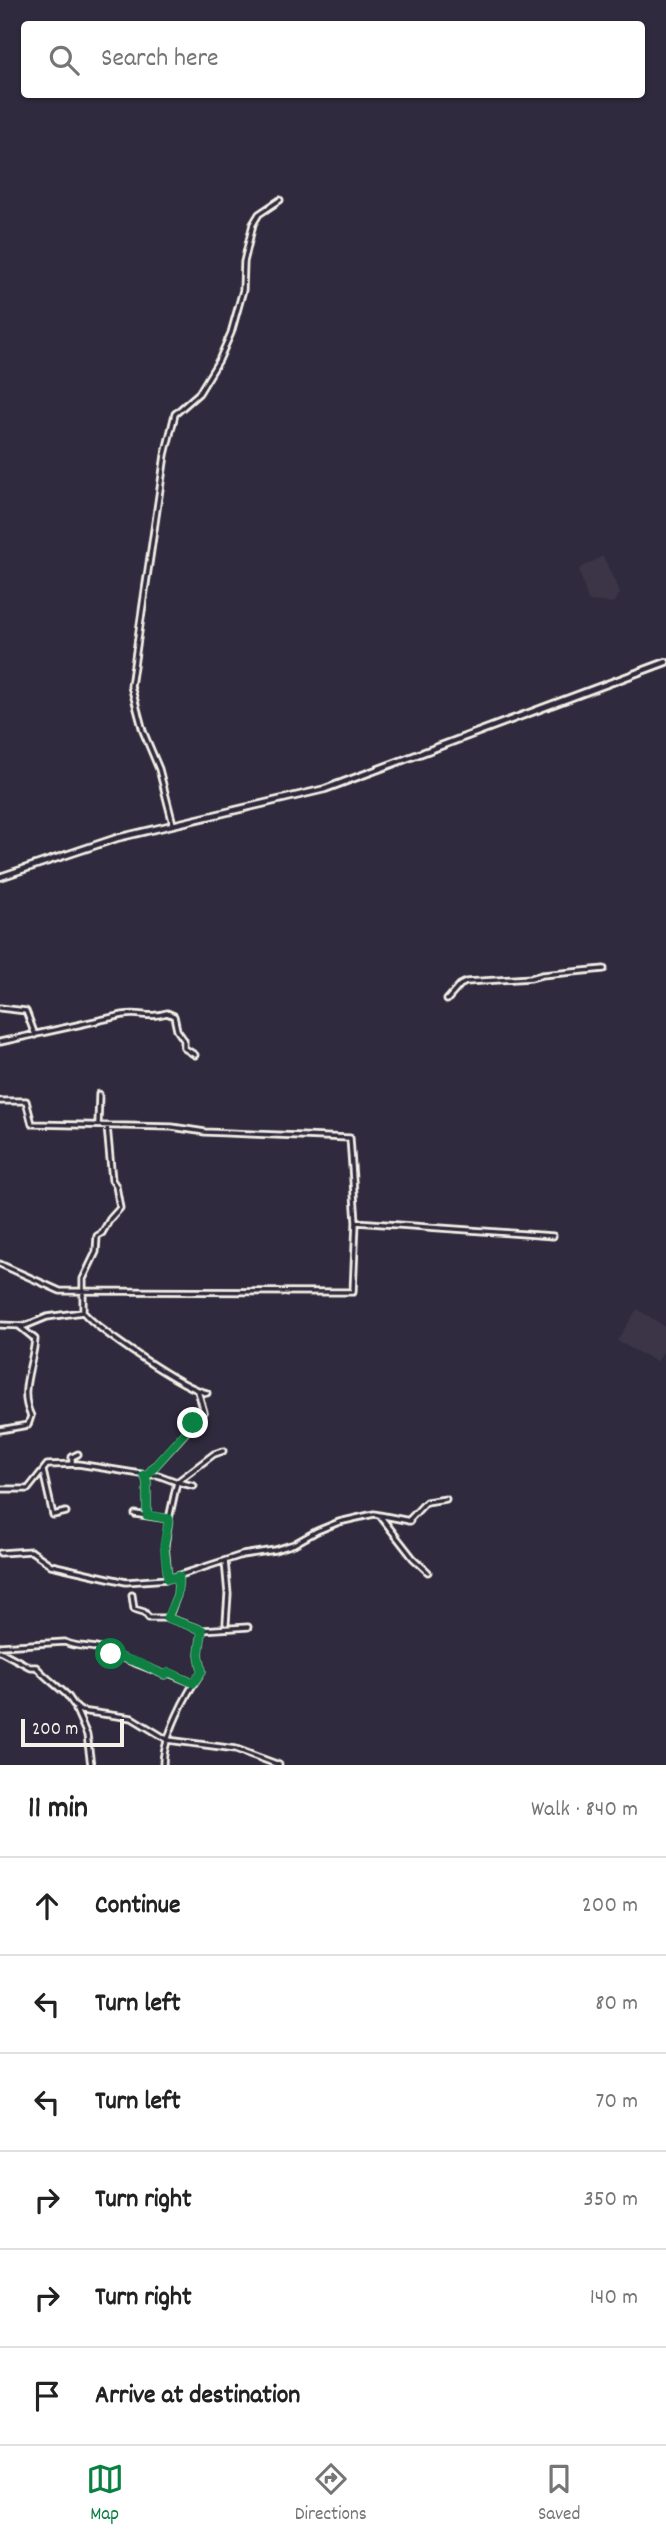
<!DOCTYPE html>
<meta charset="utf-8">
<style>
:root{--surface:#fff;--page:#f6f6f6;--text:#222;--muted:#767676;--line:#e0e0e0;--accent:#0b8043}
body{margin:0;font-family:Dekko,sans-serif;background:var(--page);color:var(--text)}
.scale{position:absolute;left:21px;bottom:18px;width:103px;box-sizing:border-box;padding-left:7px;border:4px solid #f4f1e8;border-top:0;font-size:19px;line-height:24px;white-space:nowrap;color:#f4f1e8;-webkit-text-stroke:5px #2f2a3d;paint-order:stroke}
.stop{position:absolute;width:21px;height:21px;margin:-16px;border:5px solid #0b8043;border-radius:50%;background:#fff}
.stop.end{background:#0b8043;border-color:#fff;box-shadow:0 2px 7px #0008}
.list{margin:0;padding:0;list-style:none}
h2{display:flex;justify-content:space-between;align-items:center;height:91px;margin:0;padding:0 28px;font-size:30px}
h2 small{font-size:23px;font-weight:400;color:var(--muted)}
.list li{display:grid;grid-template-columns:46px 1fr auto;gap:21px;align-items:center;box-sizing:border-box;height:98px;padding:0 28px;border-top:2px solid var(--line)}
.list b{display:block;font-size:26px;white-space:nowrap}
.list em{font-size:23px;font-style:normal;color:var(--muted)}
.icon{flex:none;width:38px;height:38px;fill:none;stroke:currentColor;stroke-width:2;stroke-linecap:round;stroke-linejoin:round}
.map{position:relative;flex:none;width:666px;height:1765px;overflow:hidden}
.search{position:absolute;background:var(--surface);box-shadow:0 2px 5px #0004;left:21px;right:21px;top:21px;height:77px;display:flex;align-items:center;gap:18px;box-sizing:border-box;padding:0 24px;border-radius:7px;color:var(--muted);font-size:26px}
.sheet{height:679px;background:var(--surface)}
nav{display:flex;justify-content:space-around;align-items:center;box-sizing:border-box;height:98px;border-top:2px solid var(--line);background:var(--surface);font-size:19px;color:var(--muted)}
nav a{display:grid;justify-items:center;gap:4px}
nav .on{color:var(--accent)}
.map>svg:first-child{display:block}
.built{fill:#3b3647}
.lines{fill:none;stroke-linecap:round;stroke-linejoin:round}
.minor-casing{stroke:#f4f1e8;stroke-width:9}
.secondary-casing{stroke:#f4f1e8;stroke-width:10}
.minor{stroke:#2f2a3d;stroke-width:3.5}
.secondary{stroke:#2f2a3d;stroke-width:4.5}
.route{stroke:#0b8043;stroke-width:9}
</style>
<div class="map">
<svg width="666" height="1765" viewBox="0 0 666 1765">
<rect width="100%" height="100%" fill="#2f2a3d"/>
<filter id="ink" filterUnits="userSpaceOnUse"><feTurbulence type="fractalNoise" baseFrequency=".0143" numOctaves="2"/><feDisplacementMap in="SourceGraphic" scale="14" xChannelSelector="R" yChannelSelector="G"/><feConvolveMatrix kernelMatrix="1 2 1 2 8 2 1 2 1" color-interpolation-filters="sRGB"/></filter>
<g filter="url(#ink)">
<!-- built -->
<path class="built" d="M603 556 620 594 613 603 588 601 579 569Z
M637 1309 666 1327V1347L657 1362 617 1341Z"/>
<g class="lines">
<defs>
<path id="minor" d="M173 824 159 769 143 731 131 686 165 455 175 414 199 393 219 360 231 333 243 290 244 262 253 224 259 214 280 200
M447 1000 460 985 466 982 531 978 542 975 604 969
M0 1008 26 1011 35 1035
M0 1042 123 1015C143 1012 147 1019 167 1013L174 1016 177 1030 184 1040V1048L195 1055
M0 1101H26L32 1124 172 1127 205 1132 350 1138 356 1222
M98 1125 99 1094
M0 1264 60 1291 353 1292 356 1222 553 1236
M83 1312V1279L96 1252 97 1236 102 1233 110 1219 120 1208 116 1186 112 1180 107 1126
M0 1325 25 1326 47 1317 83 1312C99 1331 183 1388 207 1393
M0 1430 28 1425 31 1416C18 1391 33 1366 35 1339L19 1326
M72 1464V1457L78 1454
M43 1471 53 1515 66 1512
M144 1475 147 1482V1515
M194 1486 177 1482 214 1454 223 1451
M0 1489H28L47 1465 78 1464 147 1475 204 1412 198 1391
M135 1514 169 1519 177 1482 158 1475H149
M381 1517 413 1558 428 1572
M408 1521 426 1502 446 1499
M0 1553 31 1551 51 1565 126 1582 168 1579 242 1555 275 1550 294 1544 317 1531 339 1522 374 1514 410 1521
M225 1561 228 1594 226 1623
M168 1579 165 1545 169 1519
M132 1595 134 1609 144 1612 149 1618H168
M202 1630 248 1627
M0 1646 65 1642C75 1648 91 1645 103 1650 123 1659 144 1666 165 1675L169 1673 193 1683
M0 1651 30 1667H36C45 1677 56 1685 66 1694 72 1700 73 1707 81 1711L132 1718 168 1740 236 1749 279 1765
M76 1710 87 1735 91 1765
M163 1765C163 1738 186 1694 202 1671L199 1654 202 1630 168 1618 177 1595 179 1576"/>
<path id="secondary" d="M0 877 117 838 325 789 666 662"/>
</defs>
<!-- minor casing -->
<use href="#minor" class="minor-casing"/>
<!-- secondary casing -->
<use href="#secondary" class="secondary-casing"/>
<!-- minor -->
<use href="#minor" class="minor"/>
<!-- secondary -->
<use href="#secondary" class="secondary"/>
</g>
</g>
<g class="lines" filter="url(#ink)">
<!-- route -->
<path class="route" d="M111 1654 139 1663 165 1675 169 1672 193 1683 202 1671 199 1654 202 1630 167 1618 177 1595 179 1576 168 1579 164 1545 169 1519 147 1515V1482L144 1475H147L193 1423"/>
</g>
</svg>
<div class="scale">200 m</div>
<div class="stop" style="left:111px;top:1654px"></div>
<div class="stop end" style="left:193px;top:1423px"></div>
<div class="search"><svg class="icon" aria-label="search" viewBox="0 0 24 24"><circle cx="10" cy="10" r="6"/><path d="M15 15l6 6"/></svg>Search here</div>
</div>
<section class="sheet">
<h2>11 min<small>Walk · 840 m</small></h2>
<ul class="list">
<li><svg class="icon" aria-label="ahead" viewBox="0 0 24 24"><path d="M12 20V5M6 11l6-6 6 6"/></svg><div><b>Continue</b></div><em>200 m</em></li>
<li><svg class="icon" aria-label="left" viewBox="0 0 24 24"><path d="M17 20v-9H6M10 6l-5 5 5 5"/></svg><div><b>Turn left</b></div><em>80 m</em></li>
<li><svg class="icon" aria-label="left" viewBox="0 0 24 24"><path d="M17 20v-9H6M10 6l-5 5 5 5"/></svg><div><b>Turn left</b></div><em>70 m</em></li>
<li><svg class="icon" aria-label="right" viewBox="0 0 24 24"><path d="M7 20v-9h11M14 6l5 5-5 5"/></svg><div><b>Turn right</b></div><em>350 m</em></li>
<li><svg class="icon" aria-label="right" viewBox="0 0 24 24"><path d="M7 20v-9h11M14 6l5 5-5 5"/></svg><div><b>Turn right</b></div><em>140 m</em></li>
<li><svg class="icon" aria-label="arrive" viewBox="0 0 24 24"><path d="M6 21V4h12l-3 4 3 4H6"/></svg><div><b>Arrive at destination</b></div></li>
</ul>
</section>
<nav>
<a class="on"><svg class="icon" aria-label="map" viewBox="0 0 24 24"><path d="M3 6l6-2 6 2 6-2v14l-6 2-6-2-6 2zM9 4v14M15 6v14"/></svg>Map</a>
<a><svg class="icon" aria-label="directions" viewBox="0 0 24 24"><path d="M12 3l9 9-9 9-9-9zM9 14v-3h6M13 9l2 2-2 2"/></svg>Directions</a>
<a><svg class="icon" aria-label="saved" viewBox="0 0 24 24"><path d="M7 4h10v16l-5-4-5 4z"/></svg>Saved</a>
</nav>
